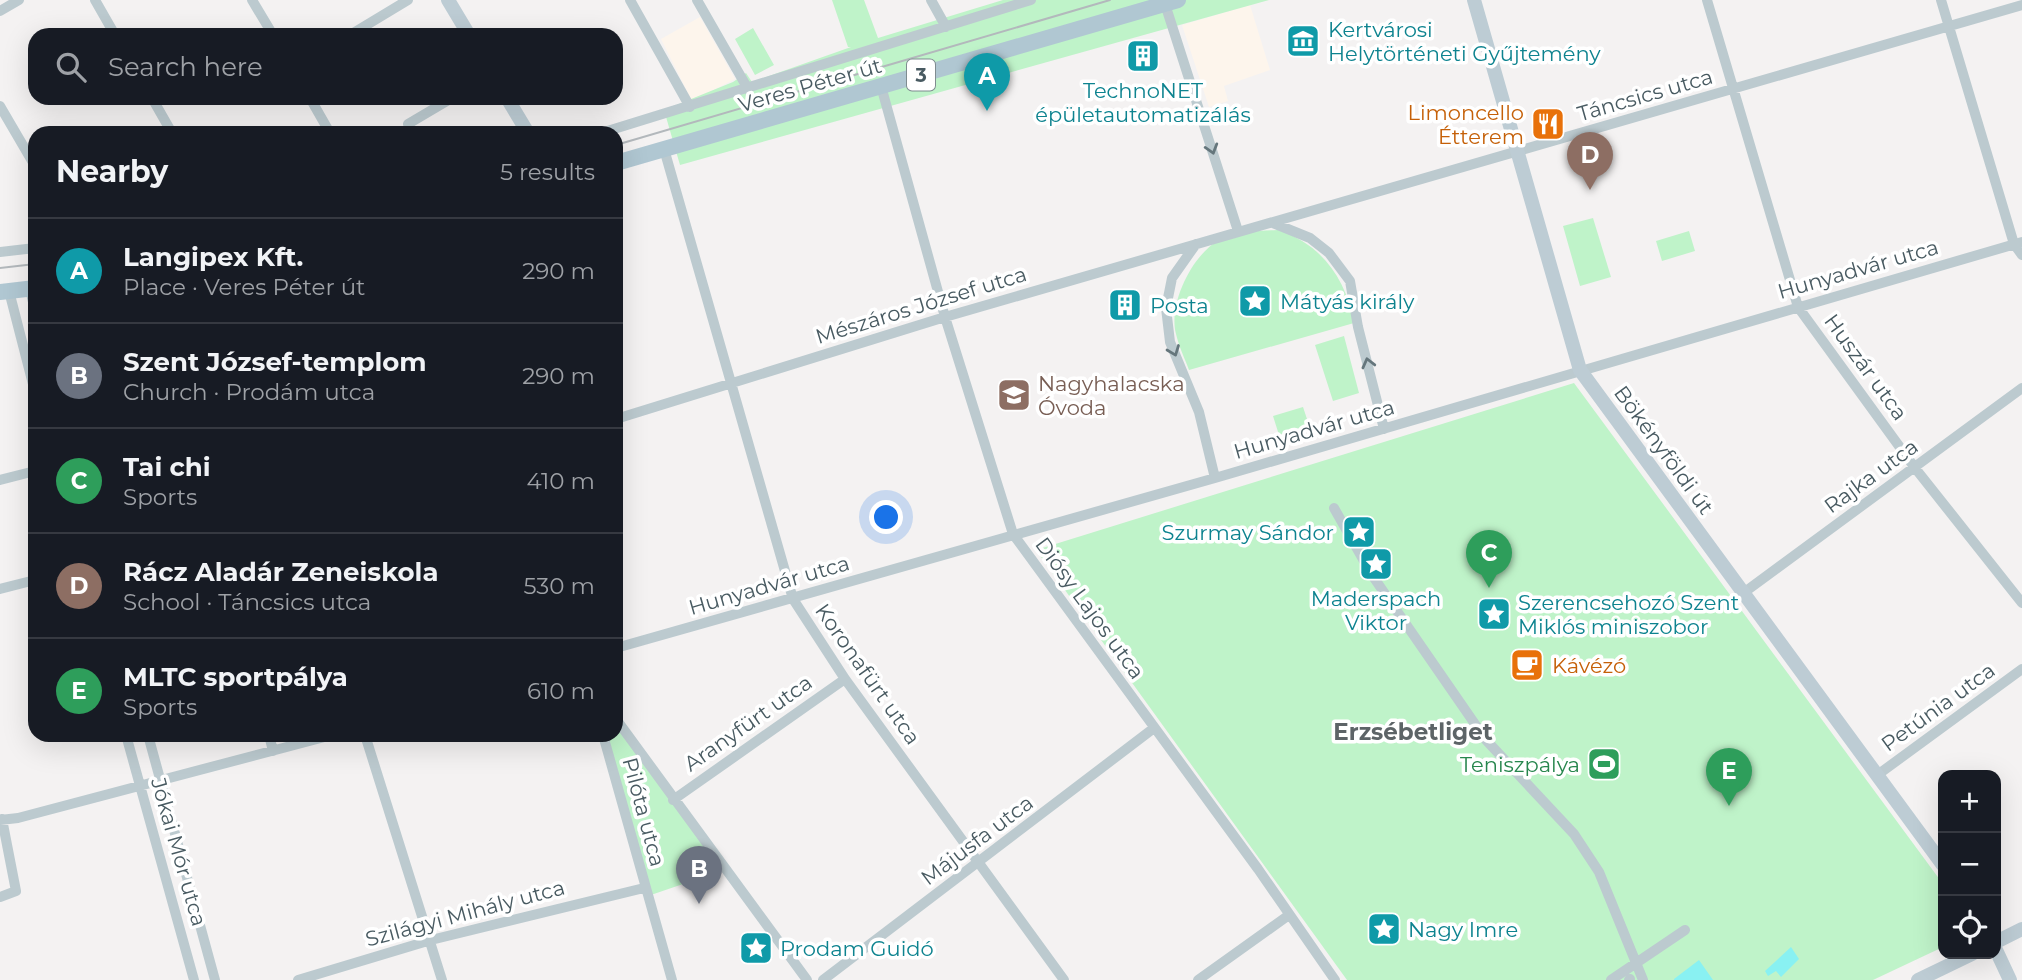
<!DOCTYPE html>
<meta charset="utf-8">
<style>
:root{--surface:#171b24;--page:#242831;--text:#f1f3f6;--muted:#9ea1a6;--line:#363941;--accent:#ea580c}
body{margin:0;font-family:Montserrat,sans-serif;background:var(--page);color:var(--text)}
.controls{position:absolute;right:21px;bottom:21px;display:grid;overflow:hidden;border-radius:14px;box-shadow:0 7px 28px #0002}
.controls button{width:63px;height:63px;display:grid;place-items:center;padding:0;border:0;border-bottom:2px solid var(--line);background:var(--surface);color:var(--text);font:35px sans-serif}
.you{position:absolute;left:887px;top:518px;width:24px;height:24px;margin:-18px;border:5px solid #fff;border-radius:50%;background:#1a73e8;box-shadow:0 0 0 10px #1a73e833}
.badge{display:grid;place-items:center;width:46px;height:46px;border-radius:50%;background:var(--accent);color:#fff;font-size:23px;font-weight:700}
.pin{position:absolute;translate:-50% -58px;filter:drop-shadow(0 2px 4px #0008)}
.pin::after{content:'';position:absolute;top:37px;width:24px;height:21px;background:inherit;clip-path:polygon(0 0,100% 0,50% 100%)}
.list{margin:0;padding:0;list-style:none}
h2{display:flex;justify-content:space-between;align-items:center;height:91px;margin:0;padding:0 28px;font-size:30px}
h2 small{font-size:23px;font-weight:400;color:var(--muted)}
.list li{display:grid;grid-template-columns:46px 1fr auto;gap:21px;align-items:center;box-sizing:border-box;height:105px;padding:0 28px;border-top:2px solid var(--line)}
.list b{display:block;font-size:26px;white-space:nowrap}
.list p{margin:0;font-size:23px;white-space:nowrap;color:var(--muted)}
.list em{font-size:23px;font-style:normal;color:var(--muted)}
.icon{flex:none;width:38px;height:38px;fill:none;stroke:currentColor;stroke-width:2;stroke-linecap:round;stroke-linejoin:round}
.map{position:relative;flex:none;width:2022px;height:980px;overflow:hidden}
.search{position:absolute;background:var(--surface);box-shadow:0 7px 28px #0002;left:28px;top:28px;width:595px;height:77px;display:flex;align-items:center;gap:18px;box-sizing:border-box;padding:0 24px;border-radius:21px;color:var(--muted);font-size:26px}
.panel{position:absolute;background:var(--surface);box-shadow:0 7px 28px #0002;left:28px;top:126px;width:595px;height:616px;border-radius:21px}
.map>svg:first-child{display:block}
.commercial{fill:#fdf5ec}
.green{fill:#bff3c9}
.water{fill:#89f1f2}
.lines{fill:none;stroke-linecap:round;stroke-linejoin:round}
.street{stroke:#bccacf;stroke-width:10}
.secondary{stroke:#bdccd4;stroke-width:14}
.primary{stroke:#b0c7d2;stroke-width:16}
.tram{stroke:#b3b8bc;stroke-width:2}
.oneway{stroke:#65767c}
.labels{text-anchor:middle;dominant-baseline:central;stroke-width:7;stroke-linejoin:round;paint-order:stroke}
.shield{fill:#fff;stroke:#7f8c90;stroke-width:2}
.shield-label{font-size:19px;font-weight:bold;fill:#485a61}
.culture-label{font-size:21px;fill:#0d838f;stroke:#fff;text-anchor:start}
.street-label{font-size:21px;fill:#485a61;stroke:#fff}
.food-label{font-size:21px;fill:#c56008;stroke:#fff;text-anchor:end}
.education-label{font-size:21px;fill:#785e54;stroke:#fff;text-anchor:start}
.leisure-label{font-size:21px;fill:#27864d;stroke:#fff;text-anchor:end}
.neighbourhood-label{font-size:23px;font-weight:bold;fill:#5d6467;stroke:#fff}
</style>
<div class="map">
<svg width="2022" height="980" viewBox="0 0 2022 980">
<rect width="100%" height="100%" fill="#f4f2f2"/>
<!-- commercial -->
<path class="commercial" d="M1250 5 1270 70 1224 86 1228 101 1209 107 1182 25Z
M700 17 735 79 692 101 661 39Z"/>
<!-- green -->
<path class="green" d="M832 0H864L878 38 1003 0H1269L680 165 664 110 733 82 746 73 752 82 851 47H848Z
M753 28 774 65 755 75 735 39Z
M1593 218 1611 277 1580 286 1563 226Z
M1278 230C1321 244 1346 278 1354 323L1189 370C1185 359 1179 347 1176 334 1168 304 1192 255 1219 240 1237 231 1258 231 1278 230Z
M1689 231 1695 251 1662 261 1656 241Z
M1344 336 1359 393 1333 401 1315 345Z
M1574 383 1943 884V947L1873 980H1347L1036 550Z
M1303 407 1309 425 1279 435 1273 416Z
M616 724 718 861 683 884 648 896 606 735H616Z"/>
<!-- water -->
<path class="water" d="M1791 947 1799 959 1781 977 1776 971 1768 976 1765 971Z
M1699 960 1713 980H1674V979Z"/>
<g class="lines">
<!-- street -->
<path class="street" d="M95 0 115 35
M252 0 273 35
M630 0 690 107
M697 0 748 89
M931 0 946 27
M1707 0 1798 307 1915 468 2022 603
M1941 0 2014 244 2022 255
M1165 4 1238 231
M0 11 19 0
M350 35 408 0
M881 86 945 317 1013 534 1258 869 1335 980
M152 98 172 133
M310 98 330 133
M0 106 35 166
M408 124 452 98
M601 133 1031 0
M664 149 793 599 845 679 1064 980
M1273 223 1310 238 1329 253 1350 281 1358 327 1384 429
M1196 244 1172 278 1166 308 1170 342 1199 412 1215 478
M0 252 35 248
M30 289 35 311
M9 291 35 392
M616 419 945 317 2022 5
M0 480 35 471
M1334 508 1372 575 1486 740 1574 834 1599 872 1643 980
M0 589 35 580
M1742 594 2022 388
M616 648 1215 478 2022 242
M616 719 807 980
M126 735 194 980
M148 735 215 980
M269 735 273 751
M365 735 442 980
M603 735 672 980
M1876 776 2022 669
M673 800 845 679
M0 820 18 818 332 735
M0 897 16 891 2 819
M298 980 431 940 644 888
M823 980 1154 728
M1198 980 1289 915
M1611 980 1685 930
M1629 980 1630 979"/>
<!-- secondary -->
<path class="secondary" d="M448 0 469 35
M1474 0 1580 370 1943 865
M507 98 528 133
M1996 942 2022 929
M1996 950 2010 980
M1918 980 1972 954"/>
<!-- primary -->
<path class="primary" d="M616 163 1178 0
M0 292 35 288"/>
<!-- tram -->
<path class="tram" d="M616 145 1110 0
M0 268 35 264"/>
</g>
<!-- one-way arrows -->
<defs><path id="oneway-chevron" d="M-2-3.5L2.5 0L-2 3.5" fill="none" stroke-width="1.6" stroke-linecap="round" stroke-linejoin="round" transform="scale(1.75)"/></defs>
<g class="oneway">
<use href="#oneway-chevron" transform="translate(1212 149) rotate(73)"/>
<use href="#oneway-chevron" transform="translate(1174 351) rotate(69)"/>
<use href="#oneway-chevron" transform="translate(1368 363) rotate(-104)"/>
</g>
<!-- icons -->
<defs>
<symbol id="museum-square" viewBox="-11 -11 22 22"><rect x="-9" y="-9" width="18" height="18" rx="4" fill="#0f9aa8" stroke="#fff"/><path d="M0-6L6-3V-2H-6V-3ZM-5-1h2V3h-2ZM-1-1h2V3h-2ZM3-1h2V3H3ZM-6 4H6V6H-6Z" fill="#fff"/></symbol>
<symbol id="building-square" viewBox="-11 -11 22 22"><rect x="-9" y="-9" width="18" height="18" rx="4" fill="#0f9aa8" stroke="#fff"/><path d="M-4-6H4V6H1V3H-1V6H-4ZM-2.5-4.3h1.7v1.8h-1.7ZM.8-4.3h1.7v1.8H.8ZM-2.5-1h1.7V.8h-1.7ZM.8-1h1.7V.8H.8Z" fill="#fff"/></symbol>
<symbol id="restaurant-square" viewBox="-11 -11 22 22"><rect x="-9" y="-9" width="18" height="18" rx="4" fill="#e8710a" stroke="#fff"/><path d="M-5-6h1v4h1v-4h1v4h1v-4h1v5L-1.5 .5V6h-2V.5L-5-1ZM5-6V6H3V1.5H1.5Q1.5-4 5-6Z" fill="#fff"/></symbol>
<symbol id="sight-square" viewBox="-11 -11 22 22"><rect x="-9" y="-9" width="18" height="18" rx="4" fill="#0f9aa8" stroke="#fff"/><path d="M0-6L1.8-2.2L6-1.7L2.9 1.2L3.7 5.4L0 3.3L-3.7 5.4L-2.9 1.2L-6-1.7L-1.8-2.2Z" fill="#fff"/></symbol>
<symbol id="school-square" viewBox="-11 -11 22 22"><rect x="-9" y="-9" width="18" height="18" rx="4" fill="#8d6e63" stroke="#fff"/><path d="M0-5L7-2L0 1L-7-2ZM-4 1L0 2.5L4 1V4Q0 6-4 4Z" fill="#fff"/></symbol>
<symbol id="cafe-square" viewBox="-11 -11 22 22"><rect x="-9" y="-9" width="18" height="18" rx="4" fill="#e8710a" stroke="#fff"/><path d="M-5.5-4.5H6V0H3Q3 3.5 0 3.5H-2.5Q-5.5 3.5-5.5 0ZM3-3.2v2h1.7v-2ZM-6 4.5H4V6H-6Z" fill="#fff"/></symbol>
<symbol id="stadium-square" viewBox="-11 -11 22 22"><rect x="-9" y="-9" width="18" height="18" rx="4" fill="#2e9e5b" stroke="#fff"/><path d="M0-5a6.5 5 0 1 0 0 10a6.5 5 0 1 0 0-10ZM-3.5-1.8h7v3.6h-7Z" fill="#fff"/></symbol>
</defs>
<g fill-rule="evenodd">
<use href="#museum-square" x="1284" y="22" width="38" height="38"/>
<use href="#building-square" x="1124" y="37" width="38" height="38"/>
<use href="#restaurant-square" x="1529" y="105" width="38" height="38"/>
<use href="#sight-square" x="1236" y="282" width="38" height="38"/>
<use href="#building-square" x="1106" y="286" width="38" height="38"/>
<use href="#school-square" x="995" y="376" width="38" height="38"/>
<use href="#sight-square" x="1340" y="513" width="38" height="38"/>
<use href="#sight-square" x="1357" y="545" width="38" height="38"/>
<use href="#sight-square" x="1475" y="595" width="38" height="38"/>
<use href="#cafe-square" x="1508" y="646" width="38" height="38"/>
<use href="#stadium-square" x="1585" y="745" width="38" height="38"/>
<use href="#sight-square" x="1365" y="910" width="38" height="38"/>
<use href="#sight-square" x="737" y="929" width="38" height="38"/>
</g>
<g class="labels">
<!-- shield labels -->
<rect class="shield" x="907" y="59.5" width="28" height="31" rx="5"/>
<g class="shield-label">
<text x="921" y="75">3</text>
</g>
<!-- culture labels -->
<g class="culture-label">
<text x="1328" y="29">Kertvárosi<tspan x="1328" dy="24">Helytörténeti Gyűjtemény</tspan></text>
<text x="1143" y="90" text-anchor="middle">TechnoNET<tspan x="1143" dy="24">épületautomatizálás</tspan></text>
<text x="1280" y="301">Mátyás király</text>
<text x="1150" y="305">Posta</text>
<text x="1334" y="532" text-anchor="end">Szurmay Sándor</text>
<text x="1376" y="598" text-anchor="middle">Maderspach<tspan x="1376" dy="24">Viktor</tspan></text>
<text x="1518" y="602">Szerencsehozó Szent<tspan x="1518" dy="24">Miklós miniszobor</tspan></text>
<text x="1408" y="929">Nagy Imre</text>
<text x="780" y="948">Prodam Guidó</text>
</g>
<!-- street labels -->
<g class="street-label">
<text transform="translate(810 85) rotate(-16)">Veres Péter út</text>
<text transform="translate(1645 95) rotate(-16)">Táncsics utca</text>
<text transform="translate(1858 269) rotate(-16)">Hunyadvár utca</text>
<text transform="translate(921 305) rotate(-17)">Mészáros József utca</text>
<text transform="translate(1866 367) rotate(54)">Huszár utca</text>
<text transform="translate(1314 429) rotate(-16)">Hunyadvár utca</text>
<text transform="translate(1664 450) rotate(54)">Bökényföldi út</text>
<text transform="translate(1871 476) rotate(-36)">Rajka utca</text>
<text transform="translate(769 585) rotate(-16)">Hunyadvár utca</text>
<text transform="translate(1090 608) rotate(54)">Diósy Lajos utca</text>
<text transform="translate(868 674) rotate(55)">Koronafürt utca</text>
<text transform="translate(1938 707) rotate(-36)">Petúnia utca</text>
<text transform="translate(748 723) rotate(-35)">Aranyfürt utca</text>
<text transform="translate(644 812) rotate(75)">Pilóta utca</text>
<text transform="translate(977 840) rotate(-37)">Májusfa utca</text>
<text transform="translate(179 852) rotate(74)">Jókai Mór utca</text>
<text transform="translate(465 913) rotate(-15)">Szilágyi Mihály utca</text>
</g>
<!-- food labels -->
<g class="food-label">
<text x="1524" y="112">Limoncello<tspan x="1524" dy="24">Étterem</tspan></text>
<text x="1552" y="665" text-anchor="start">Kávézó</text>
</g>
<!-- education labels -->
<g class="education-label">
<text x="1038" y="383">Nagyhalacska<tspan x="1038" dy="24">Óvoda</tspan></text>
</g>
<!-- leisure labels -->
<g class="leisure-label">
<text x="1580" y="764">Teniszpálya</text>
</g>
<!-- neighbourhood labels -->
<g class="neighbourhood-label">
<text x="1413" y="732">Erzsébetliget</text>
</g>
</g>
</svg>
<div class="controls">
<button>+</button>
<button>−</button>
<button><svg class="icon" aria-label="locate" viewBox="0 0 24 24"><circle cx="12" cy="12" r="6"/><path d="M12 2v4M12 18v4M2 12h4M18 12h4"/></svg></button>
</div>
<div class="you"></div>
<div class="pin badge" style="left:987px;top:111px;background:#0f9aa8">A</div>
<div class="pin badge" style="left:699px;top:904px;background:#6b7280">B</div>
<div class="pin badge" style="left:1489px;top:588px;background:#2e9e5b">C</div>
<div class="pin badge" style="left:1590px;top:190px;background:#8d6e63">D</div>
<div class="pin badge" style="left:1729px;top:806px;background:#2e9e5b">E</div>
<div class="search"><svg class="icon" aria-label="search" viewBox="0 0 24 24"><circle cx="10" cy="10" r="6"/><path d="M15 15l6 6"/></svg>Search here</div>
<section class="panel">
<h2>Nearby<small>5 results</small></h2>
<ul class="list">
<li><span class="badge" style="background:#0f9aa8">A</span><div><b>Langipex Kft.</b><p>Place · Veres Péter út</p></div><em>290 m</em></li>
<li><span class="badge" style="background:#6b7280">B</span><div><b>Szent József-templom</b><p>Church · Prodám utca</p></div><em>290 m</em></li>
<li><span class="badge" style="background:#2e9e5b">C</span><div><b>Tai chi</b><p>Sports</p></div><em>410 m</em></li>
<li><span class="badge" style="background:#8d6e63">D</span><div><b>Rácz Aladár Zeneiskola</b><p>School · Táncsics utca</p></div><em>530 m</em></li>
<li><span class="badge" style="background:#2e9e5b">E</span><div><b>MLTC sportpálya</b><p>Sports</p></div><em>610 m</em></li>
</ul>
</section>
</div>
